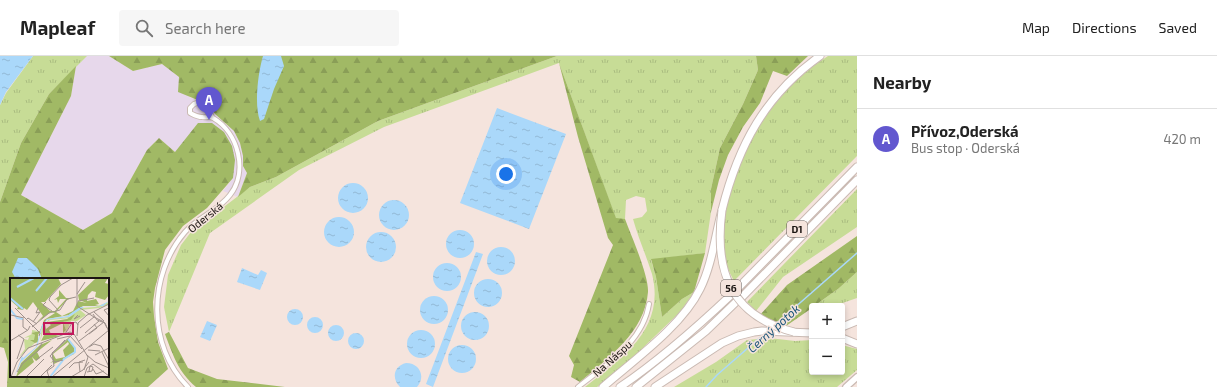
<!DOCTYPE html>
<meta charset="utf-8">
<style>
:root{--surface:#fff;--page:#f6f6f6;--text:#222;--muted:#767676;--line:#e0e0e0;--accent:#6257cf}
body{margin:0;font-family:"Exo 2",sans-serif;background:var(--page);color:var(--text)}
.controls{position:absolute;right:12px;bottom:12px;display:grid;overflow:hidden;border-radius:4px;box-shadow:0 2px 6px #0003}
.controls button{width:36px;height:36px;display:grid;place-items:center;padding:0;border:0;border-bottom:1px solid var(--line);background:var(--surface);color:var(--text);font:20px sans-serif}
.you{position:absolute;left:506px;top:118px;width:14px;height:14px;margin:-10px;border:3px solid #fff;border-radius:50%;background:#1a73e8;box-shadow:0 0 0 6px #1a73e833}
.badge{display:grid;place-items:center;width:26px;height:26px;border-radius:50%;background:var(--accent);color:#fff;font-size:13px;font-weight:700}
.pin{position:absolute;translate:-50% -33px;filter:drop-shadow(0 1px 2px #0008)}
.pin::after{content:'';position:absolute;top:21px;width:14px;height:12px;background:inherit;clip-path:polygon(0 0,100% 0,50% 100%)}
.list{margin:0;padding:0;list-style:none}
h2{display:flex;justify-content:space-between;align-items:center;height:52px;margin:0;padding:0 16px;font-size:17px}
h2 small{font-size:13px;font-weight:400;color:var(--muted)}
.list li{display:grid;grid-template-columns:26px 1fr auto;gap:12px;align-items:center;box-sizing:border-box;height:60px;padding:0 16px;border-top:1px solid var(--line)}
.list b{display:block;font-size:15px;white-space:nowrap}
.list p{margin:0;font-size:13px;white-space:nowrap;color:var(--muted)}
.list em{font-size:13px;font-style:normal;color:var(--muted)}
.icon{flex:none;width:22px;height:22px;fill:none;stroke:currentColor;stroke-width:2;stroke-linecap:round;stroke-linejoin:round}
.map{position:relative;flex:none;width:857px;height:331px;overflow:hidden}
header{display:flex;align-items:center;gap:24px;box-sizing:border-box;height:56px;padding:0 20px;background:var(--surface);border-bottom:1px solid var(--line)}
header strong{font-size:19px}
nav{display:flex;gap:22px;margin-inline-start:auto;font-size:14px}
.search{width:280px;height:36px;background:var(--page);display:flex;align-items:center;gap:10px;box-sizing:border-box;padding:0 14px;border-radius:4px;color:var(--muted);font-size:15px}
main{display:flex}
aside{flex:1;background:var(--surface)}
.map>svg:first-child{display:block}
.industrial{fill:#e7d8eb}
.grass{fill:url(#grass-tufts)}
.forest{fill:url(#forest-firs);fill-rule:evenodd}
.water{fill:url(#water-ripples)}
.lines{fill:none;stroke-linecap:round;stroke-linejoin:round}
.stream{stroke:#aad8fa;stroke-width:1.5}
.street-casing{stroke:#cabab3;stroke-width:6}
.secondary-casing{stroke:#cabab3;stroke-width:8}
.highway-casing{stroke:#cabab3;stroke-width:9}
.street{stroke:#fff;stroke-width:4}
.secondary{stroke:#fff;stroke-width:5.5}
.highway{stroke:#fff;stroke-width:7}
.highway-bridge-casing{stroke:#cabab3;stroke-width:9;stroke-linecap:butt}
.highway-bridge{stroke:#fff;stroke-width:7}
.labels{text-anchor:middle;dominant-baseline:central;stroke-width:3;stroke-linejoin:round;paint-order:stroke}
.shield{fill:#f5e4dd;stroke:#5c534f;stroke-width:1}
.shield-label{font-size:10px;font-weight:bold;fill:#1b1512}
.street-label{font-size:11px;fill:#1b1512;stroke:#f5e4dd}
.water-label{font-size:12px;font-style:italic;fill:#1a567b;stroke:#f5e4dd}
.inset-river{fill:none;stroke:#aad8fa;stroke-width:2}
.inset-road{fill:none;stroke:#9e918c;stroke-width:1}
.view{fill:#c2185b;fill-opacity:0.15;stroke:#c2185b;stroke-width:2}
.inset-edge{fill:none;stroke:#1b1512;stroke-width:2}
</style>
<header>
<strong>Mapleaf</strong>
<div class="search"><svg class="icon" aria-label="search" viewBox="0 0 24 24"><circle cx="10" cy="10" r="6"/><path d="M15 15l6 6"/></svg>Search here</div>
<nav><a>Map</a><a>Directions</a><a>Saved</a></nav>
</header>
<main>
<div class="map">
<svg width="857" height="331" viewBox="0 0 857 331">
<defs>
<pattern id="grass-tufts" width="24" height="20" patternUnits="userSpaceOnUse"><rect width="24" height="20" fill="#c7dc96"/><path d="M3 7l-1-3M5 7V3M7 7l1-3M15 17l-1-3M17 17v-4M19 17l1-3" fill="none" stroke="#aabc80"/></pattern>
<pattern id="forest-firs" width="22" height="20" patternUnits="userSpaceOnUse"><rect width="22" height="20" fill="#a1b965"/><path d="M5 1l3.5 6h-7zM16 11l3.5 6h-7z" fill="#8a9e57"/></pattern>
<pattern id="water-ripples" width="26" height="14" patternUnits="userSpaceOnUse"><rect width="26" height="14" fill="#aad8fa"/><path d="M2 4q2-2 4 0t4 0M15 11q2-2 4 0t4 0" fill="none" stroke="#92b8d5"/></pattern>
</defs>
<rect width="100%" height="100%" fill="#f5e4dd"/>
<!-- industrial -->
<path class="industrial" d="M87 0H109L133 15 162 8 179 21 189 41 210 49 215 58 234 75 240 87 243 100V110L247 117 238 141 223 135 233 122 175 96 159 82 147 94 112 157 83 174 21 139 71 40 76 10Z"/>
<!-- grass -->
<path class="grass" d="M33 0H87L49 38 21 87 0 146V49L6 37Z
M557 0H756L758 14 743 48 720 92 711 133V156L705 197 651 204 656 221 662 261 682 243 694 236 681 255 622 312 597 331H585C622 302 666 273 652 218 646 199 638 181 633 163L642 161 647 155 645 142 636 140 626 144 625 163H616L559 7 384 71 299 114 210 177 169 276 164 251 168 219 181 189 191 176 250 131 276 121 378 65Z
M828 0H857V100L734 225C731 219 727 212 726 205 712 146 749 73 790 31 801 19 814 9 828 0Z
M857 133V171L783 221 756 255 747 246Z
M857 216V242L834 250H814L838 233Z
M769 282 795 285 812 284V316H842V289L857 293V314L837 331H674L716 306 747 284Z"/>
<!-- forest -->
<path class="forest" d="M109 0H557L378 65 276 121 250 131 238 141 247 117 243 110V100L240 87 234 75 215 58 210 49 178 36 179 21 162 8 133 15Z
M756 0H808L787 20 773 15 760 47 743 71 728 99 719 124 711 156V133L720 92 743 48 758 14Z
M559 7 616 162 625 163C631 179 649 220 648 236 645 276 608 302 580 326L571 321 574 309 569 300 613 189 608 182 578 81Z
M76 10 71 40 21 139 83 174 112 157 147 94 159 82 175 96 198 67H212L224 76 232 90 235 104 233 122 207 152 183 170 165 194 155 232 153 246 154 260 158 286 168 313 148 331H7L8 306 4 292 0 291V146L21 87 49 38ZM11 223H108V320H11Z
M857 180V216L838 233 814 250H812V252L786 270 760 259 787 229Z
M705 197 694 236 682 243 662 261 656 221 651 203Z
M169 276 188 312 217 323 285 331H196C178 316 173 299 165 278Z"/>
<!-- water -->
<path class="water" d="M0 0H33L6 36 0 49Z
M263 0H281L284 10 274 33 264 63 260 65C254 49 258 17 263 0Z
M497 52 566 78 529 173 460 147Z
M338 142a15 15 0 1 1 30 0a15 15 0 1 1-30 0Z
M379 159a15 15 0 1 1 30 0a15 15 0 1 1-30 0Z
M324 176a15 15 0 1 1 30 0a15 15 0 1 1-30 0Z
M446 188a14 14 0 1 1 28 0a14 14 0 1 1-28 0Z
M366 191a15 15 0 1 1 30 0a15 15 0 1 1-30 0Z
M487 205a14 14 0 1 1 28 0a14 14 0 1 1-28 0Z
M476 196 483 198 433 331 426 328Z
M18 202H27L38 213 42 223H16L12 216Z
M433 221a14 14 0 1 1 28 0a14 14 0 1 1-28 0Z
M242 212 258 219 261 214 267 217 260 234 237 226Z
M474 237a14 14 0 1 1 28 0a14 14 0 1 1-28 0Z
M420 254a14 14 0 1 1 28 0a14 14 0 1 1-28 0Z
M287 261a8 8 0 1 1 16 0a8 8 0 1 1-16 0Z
M461 270a14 14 0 1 1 28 0a14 14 0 1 1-28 0Z
M307 269a8 8 0 1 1 16 0a8 8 0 1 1-16 0Z
M207 265 217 269 210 285 200 281Z
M328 277a8 8 0 1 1 16 0a8 8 0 1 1-16 0Z
M407 288a14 14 0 1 1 28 0a14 14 0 1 1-28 0Z
M348 285a8 8 0 1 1 16 0a8 8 0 1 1-16 0Z
M448 303a14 14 0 1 1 28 0a14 14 0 1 1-28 0Z
M406 307C420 307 426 321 417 331H400C391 322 394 310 406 307Z"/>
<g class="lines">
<!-- stream -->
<path class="stream" d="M777 267 857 197
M706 331 717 319 764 278"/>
<defs>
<path id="street" d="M188 331C147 290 148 219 185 176 198 161 218 155 230 139 248 116 239 77 213 62 210 60 205 62 202 61 197 61 194 59 190 57V52L194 48 200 46 207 51 212 61
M578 331C607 308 643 286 649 248"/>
<path id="secondary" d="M846 331 857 321"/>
<path id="highway" d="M736 234 857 111
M742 241 857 124
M842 271 857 265
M842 282 857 288
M603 331C634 304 682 270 700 233 712 209 715 180 722 154 738 90 765 39 820 0
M620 331C660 304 696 272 731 239
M636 331 706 275 736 246
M655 331 722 287 738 280 754 276 762 275 812 277"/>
</defs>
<!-- street casing -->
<use href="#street" class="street-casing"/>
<!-- secondary casing -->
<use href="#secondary" class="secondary-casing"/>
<!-- highway casing -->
<use href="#highway" class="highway-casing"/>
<!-- street -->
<use href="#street" class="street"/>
<!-- secondary -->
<use href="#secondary" class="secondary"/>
<!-- highway -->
<use href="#highway" class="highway"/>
<defs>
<path id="highway-bridge" d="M722 154C714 214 730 260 794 276"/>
</defs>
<!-- highway-bridge casing -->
<use href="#highway-bridge" class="highway-bridge-casing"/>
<!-- highway-bridge -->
<use href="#highway-bridge" class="highway-bridge"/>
</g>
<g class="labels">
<!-- shield labels -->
<g class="shield">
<rect x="787" y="165" width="20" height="16" rx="3"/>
<rect x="721" y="224" width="20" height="16" rx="3"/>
</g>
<g class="shield-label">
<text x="797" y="173">D1</text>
<text x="731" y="232">56</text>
</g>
<!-- street labels -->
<g class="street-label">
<text transform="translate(205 161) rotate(-39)">Oderská</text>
<text transform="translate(612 302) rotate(-42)">Na Náspu</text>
</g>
<!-- water labels -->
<g class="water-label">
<text transform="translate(773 272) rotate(-42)">Černý potok</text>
</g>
</g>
<!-- overview -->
<g transform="translate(10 222)">
<rect width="99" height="99" fill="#f5e4dd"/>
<path d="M99 24V26L89 30 70 32 76 37 67 43H61L57 53 49 59 56 52 53 45 40 51 61 40 40 42 35 46 30 64 32 50 39 41 59 39 71 30 85 29ZM22 52 28 53 22 55 25 57V65L9 79 15 71 14 61 18 62 19 59 14 60 22 56Z" fill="#c7dc96"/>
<path d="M0 0H48L51 6 35 24H31L40 33H45L56 21H50L48 25 47 21 44 22 49 18V12L56 20H62L57 22 46 34 52 38 63 33 68 23 77 25 69 22 68 17 86 0H98L95 5 99 6V17L95 22 85 19 86 14 82 13 78 17 77 23 86 21 89 26 85 27 89 28H73L59 37 37 41 28 57V64L25 65 20 62H24L25 57 21 55 30 53 34 42 45 35 41 34 27 44 33 38 23 24 17 32 14 30 13 32 7 31 8 29 0 22ZM65 36 61 42 53 44 56 52 53 55V45L39 52 41 56 50 58 31 63 34 57 33 55 35 46 36 51 41 47 37 44 57 41ZM58 61 66 71 64 76 44 86 43 84 40 85 43 83 42 76ZM58 64 59 66 53 72 55 79 46 81 43 76ZM42 62 27 74 30 80 26 83 22 79 24 84 6 99 11 85 30 67Z" fill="#a1b965" fill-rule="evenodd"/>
<path d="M99 23 93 28 74 29 59 39 37 42 32 50 27 69 11 84 4 99 12 78 13 80 26 69 32 47 37 41 57 38 70 29 89 28Z" fill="#aad8fa"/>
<path class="inset-river" d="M7 9 24 0M26 13 37 0M0 20 13 31M0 31 7 40 13 41M40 99 54 81 65 74V70L58 61"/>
<path class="inset-road" d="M67 0V28L84 39M67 16 75 4M68 23 84 20M36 24 33 27 42 33M5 30 30 55 29 58M99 30 94 32 99 38M48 32 39 22 40 19 51 7 63 0M84 34 94 43M83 36 87 42 95 45 99 54M1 37 14 40M68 37 64 41 70 38M77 37 99 26M13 41V49L17 52M17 41 18 40 27 46M23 44 30 34 26 35 28 30M22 49 39 35 50 32 57 21 66 19M70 50 84 39 94 44 97 50M75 55 89 43M55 56 62 45 66 44 68 47M79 56 87 50 84 46M67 58 68 45 77 37M47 61 60 58 72 71M0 63 18 52 20 48M69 63 94 44M79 69 84 66 91 68 99 82M78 72 90 73M92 74 99 89M77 77 85 84 99 90M85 77 99 70M7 81 14 61 8 57M26 82 43 69M53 82 45 84 40 78 55 62M59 90 64 85 73 84M83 91 86 96 94 93M7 94 13 85 28 73 32 65M70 94 69 84 75 82M77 94 82 93 83 89 80 88 79 93M1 99 7 84 18 70 60 54 64 56 78 79 74 92M16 99 34 81M30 99 42 87M39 99 37 93 44 88 42 75 63 56M42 99 99 52M61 99 73 92 79 84M74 99 77 90 83 86 99 98"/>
<path class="view" d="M34 45H63V56H34Z"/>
<rect width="99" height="99" class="inset-edge"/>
</g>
</svg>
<div class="controls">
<button>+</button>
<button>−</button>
</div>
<div class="you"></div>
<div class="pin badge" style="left:209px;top:64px">A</div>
</div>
<aside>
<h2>Nearby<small></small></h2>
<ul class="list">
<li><span class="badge">A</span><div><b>Přívoz,Oderská</b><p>Bus stop · Oderská</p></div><em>420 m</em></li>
</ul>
</aside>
</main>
